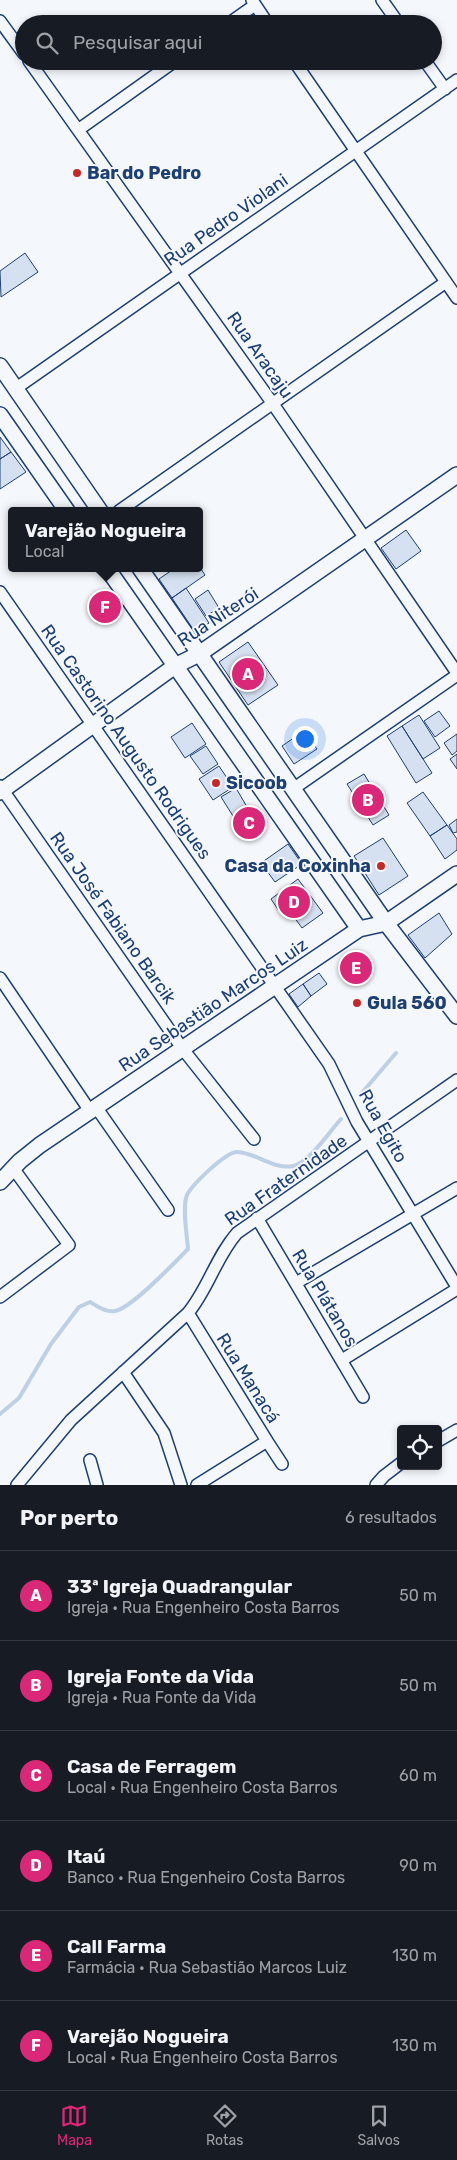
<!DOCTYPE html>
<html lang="pt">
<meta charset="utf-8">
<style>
:root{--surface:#171b24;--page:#20242c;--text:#f1f3f6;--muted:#9ea1a6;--line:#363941;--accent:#db2777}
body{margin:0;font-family:Rubik,sans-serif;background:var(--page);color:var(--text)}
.controls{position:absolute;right:15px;bottom:15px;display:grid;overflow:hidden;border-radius:5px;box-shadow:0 2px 8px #0003}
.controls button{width:45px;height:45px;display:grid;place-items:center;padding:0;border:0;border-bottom:1px solid var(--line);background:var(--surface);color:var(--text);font:25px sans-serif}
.you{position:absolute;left:304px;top:738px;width:18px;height:18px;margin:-12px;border:4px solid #fff;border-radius:50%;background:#1a73e8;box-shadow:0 0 0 8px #1a73e833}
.badge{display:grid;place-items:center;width:32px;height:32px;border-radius:50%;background:var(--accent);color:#fff;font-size:16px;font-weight:700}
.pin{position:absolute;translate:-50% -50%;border:2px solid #fff;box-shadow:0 1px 5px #0006}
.popup{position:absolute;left:8px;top:507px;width:195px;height:65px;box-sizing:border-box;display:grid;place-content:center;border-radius:5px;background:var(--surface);filter:drop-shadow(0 1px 4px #0005);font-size:16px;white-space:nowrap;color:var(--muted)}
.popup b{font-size:19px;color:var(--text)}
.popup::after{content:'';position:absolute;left:50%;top:100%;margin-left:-10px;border:10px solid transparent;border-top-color:var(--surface)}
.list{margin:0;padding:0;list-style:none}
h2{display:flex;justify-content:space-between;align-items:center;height:65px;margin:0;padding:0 20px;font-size:21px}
h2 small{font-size:16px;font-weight:400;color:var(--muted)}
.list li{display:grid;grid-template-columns:32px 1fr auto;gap:15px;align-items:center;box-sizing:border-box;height:90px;padding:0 20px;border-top:1px solid var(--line)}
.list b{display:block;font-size:19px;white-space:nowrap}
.list p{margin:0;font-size:16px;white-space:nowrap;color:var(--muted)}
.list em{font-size:16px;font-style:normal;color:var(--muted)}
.icon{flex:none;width:28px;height:28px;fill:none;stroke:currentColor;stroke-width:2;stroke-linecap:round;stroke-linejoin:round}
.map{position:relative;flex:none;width:457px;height:1485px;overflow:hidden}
.search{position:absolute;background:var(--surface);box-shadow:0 2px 8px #0003;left:15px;right:15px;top:15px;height:55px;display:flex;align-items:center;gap:12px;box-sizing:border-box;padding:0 18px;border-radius:28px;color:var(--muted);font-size:19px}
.sheet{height:605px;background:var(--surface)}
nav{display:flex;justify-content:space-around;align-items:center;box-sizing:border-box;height:70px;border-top:1px solid var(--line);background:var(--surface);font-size:14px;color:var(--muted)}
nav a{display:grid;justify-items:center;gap:2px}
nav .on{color:var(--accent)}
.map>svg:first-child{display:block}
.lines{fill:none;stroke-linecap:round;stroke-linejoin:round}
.stream{stroke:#bed0e5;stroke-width:4}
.building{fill:#d5e0f0;stroke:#1d3f73}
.street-casing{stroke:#1d3f73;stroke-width:14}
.secondary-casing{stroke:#1d3f73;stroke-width:18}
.street{stroke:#f4f7fb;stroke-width:11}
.secondary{stroke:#f4f7fb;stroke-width:15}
.poi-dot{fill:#c62828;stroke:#f4f7fb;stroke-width:2}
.labels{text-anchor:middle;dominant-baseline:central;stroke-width:4;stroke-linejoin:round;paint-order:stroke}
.poi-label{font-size:18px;font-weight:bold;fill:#1d3f73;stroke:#f4f7fb;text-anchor:start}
.street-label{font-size:18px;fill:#1d3f73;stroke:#f4f7fb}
</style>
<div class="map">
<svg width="457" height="1485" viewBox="0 0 457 1485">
<rect width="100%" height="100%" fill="#f4f7fb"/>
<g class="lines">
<!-- stream -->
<path class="stream" d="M361 1094 396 1053
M0 1414 19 1398 51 1344 79 1307 90 1302C97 1306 106 1313 115 1311 132 1308 175 1262 188 1249 187 1235 182 1207 187 1195 192 1185 226 1151 238 1152 256 1153 274 1170 293 1166 309 1163 330 1131 341 1119"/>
</g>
<!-- building -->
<path class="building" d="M25 253 38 272 1 297 0 271Z
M0 437 11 452 0 459Z
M11 452 26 472 0 489V459Z
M406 530 421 551 396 569 381 548Z
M199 566 205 575 172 598 159 579 175 568H199Z
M186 588 209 623 195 632 172 598Z
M208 590 219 608 206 616 195 599Z
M108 602 118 617 108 624 105 621 97 623 90 613Z
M248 642 278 685 248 705 219 662Z
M439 711 450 726 435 737 424 721Z
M419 715 440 748 423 759 402 726Z
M192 723 206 744 185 758 171 737Z
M402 726 432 773 416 783 387 736Z
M304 731 317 749 294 764 282 746Z
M457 734V751L452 755 444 743Z
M206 746 218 764 203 774 190 756Z
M457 754V769L450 759Z
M219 766 233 787 213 800 199 779Z
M364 774 389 815 373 825 347 784Z
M236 788 247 807 233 816 221 797Z
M423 792 447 825 430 836 407 803Z
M252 807 265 826 247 839 233 820Z
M457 819V832L453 833 449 825Z
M447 825 457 839V850L445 859 430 836Z
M383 838 408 876 379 895 354 856Z
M288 844 302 864 275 882 261 863Z
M298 879 323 913 302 928 286 906 279 911 271 899Z
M439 913 452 934 425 958 408 935Z
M358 954 371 972 356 984 340 965Z
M319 973 327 984 311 996 303 984Z
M303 984 311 996 298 1007 289 994Z"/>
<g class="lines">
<defs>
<path id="street" d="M252 0 268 24
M382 0 399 24
M0 21 24 54
M228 24 255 5
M29 61 273 404 457 673
M294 61 457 298
M425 61 445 89
M78 130 175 61
M15 389 457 80
M119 511 446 282
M0 592 329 1064 357 1122 457 1287
M0 786 182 1048 254 1139
M293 789 457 675
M0 978 90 1111
M96 1107 168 1210
M257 1218 363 1397
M296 1283 457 1188
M0 1297 69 1245 13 1168
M188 1313 267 1441 197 1485
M342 1360 457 1289
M123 1372 164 1433 181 1485
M267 1441 282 1464
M438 1441 457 1430
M90 1460 97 1485
M17 1485 71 1420 188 1313C208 1289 216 1257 237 1233L457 1080
M376 1485 384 1476 401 1463"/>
<path id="secondary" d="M0 366 100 511
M0 415 67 511
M107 568 359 929
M140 568 386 923 457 1016
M0 792 175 666 199 654 457 475
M0 1182 20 1161 40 1145 359 929 386 923 457 874"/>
</defs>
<!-- street casing -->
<use href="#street" class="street-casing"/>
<!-- secondary casing -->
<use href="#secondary" class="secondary-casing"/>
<!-- street -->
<use href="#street" class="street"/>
<!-- secondary -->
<use href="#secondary" class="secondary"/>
</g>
<!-- markers -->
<g class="poi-dot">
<circle cx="77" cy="173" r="5"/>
<circle cx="216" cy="783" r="5"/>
<circle cx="381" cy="866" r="5"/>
<circle cx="357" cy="1003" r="5"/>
</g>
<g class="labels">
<!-- poi labels -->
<g class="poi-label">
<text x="87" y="173">Bar do Pedro</text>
<text x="226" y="783">Sicoob</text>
<text x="371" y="866" text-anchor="end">Casa da Coxinha</text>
<text x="367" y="1003">Gula 560</text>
</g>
<!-- street labels -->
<g class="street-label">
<text transform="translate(226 220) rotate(-35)">Rua Pedro Violani</text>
<text transform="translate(260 355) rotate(55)">Rua Aracaju</text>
<text transform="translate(218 617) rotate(-33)">Rua Niterói</text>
<text transform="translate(126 742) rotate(55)">Rua Castorino Augusto Rodrigues</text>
<text transform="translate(113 918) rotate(55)">Rua José Fabiano Barcik</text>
<text transform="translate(213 1005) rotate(-34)">Rua Sebastião Marcos Luiz</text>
<text transform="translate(383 1126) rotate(61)">Rua Egito</text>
<text transform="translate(286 1180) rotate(-35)">Rua Fraternidade</text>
<text transform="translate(325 1298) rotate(59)">Rua Plátanos</text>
<text transform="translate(248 1378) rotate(58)">Rua Manacá</text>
</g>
</g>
</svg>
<div class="controls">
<button><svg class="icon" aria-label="locate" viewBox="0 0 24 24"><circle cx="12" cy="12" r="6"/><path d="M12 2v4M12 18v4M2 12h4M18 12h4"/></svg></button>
</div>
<div class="you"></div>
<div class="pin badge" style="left:248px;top:674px">A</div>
<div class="pin badge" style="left:368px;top:800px">B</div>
<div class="pin badge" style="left:249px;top:823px">C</div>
<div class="pin badge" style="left:294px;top:902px">D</div>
<div class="pin badge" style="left:356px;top:968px">E</div>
<div class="pin badge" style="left:105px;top:607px">F</div>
<div class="popup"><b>Varejão Nogueira</b>Local</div>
<div class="search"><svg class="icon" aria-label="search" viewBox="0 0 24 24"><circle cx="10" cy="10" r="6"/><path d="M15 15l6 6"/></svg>Pesquisar aqui</div>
</div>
<section class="sheet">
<h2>Por perto<small>6 resultados</small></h2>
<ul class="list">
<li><span class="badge">A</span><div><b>33ª Igreja Quadrangular</b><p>Igreja · Rua Engenheiro Costa Barros</p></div><em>50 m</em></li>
<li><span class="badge">B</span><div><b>Igreja Fonte da Vida</b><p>Igreja · Rua Fonte da Vida</p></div><em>50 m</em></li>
<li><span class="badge">C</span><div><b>Casa de Ferragem</b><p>Local · Rua Engenheiro Costa Barros</p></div><em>60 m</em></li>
<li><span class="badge">D</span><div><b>Itaú</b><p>Banco · Rua Engenheiro Costa Barros</p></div><em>90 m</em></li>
<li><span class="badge">E</span><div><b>Call Farma</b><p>Farmácia · Rua Sebastião Marcos Luiz</p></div><em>130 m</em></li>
<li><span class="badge">F</span><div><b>Varejão Nogueira</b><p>Local · Rua Engenheiro Costa Barros</p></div><em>130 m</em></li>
</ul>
</section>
<nav>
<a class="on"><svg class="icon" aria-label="map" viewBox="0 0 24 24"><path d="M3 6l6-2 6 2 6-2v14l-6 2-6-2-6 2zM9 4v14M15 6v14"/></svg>Mapa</a>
<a><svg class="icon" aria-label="directions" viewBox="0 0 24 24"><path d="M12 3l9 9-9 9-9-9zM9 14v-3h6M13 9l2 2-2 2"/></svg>Rotas</a>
<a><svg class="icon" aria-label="saved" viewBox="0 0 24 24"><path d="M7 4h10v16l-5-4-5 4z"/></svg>Salvos</a>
</nav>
